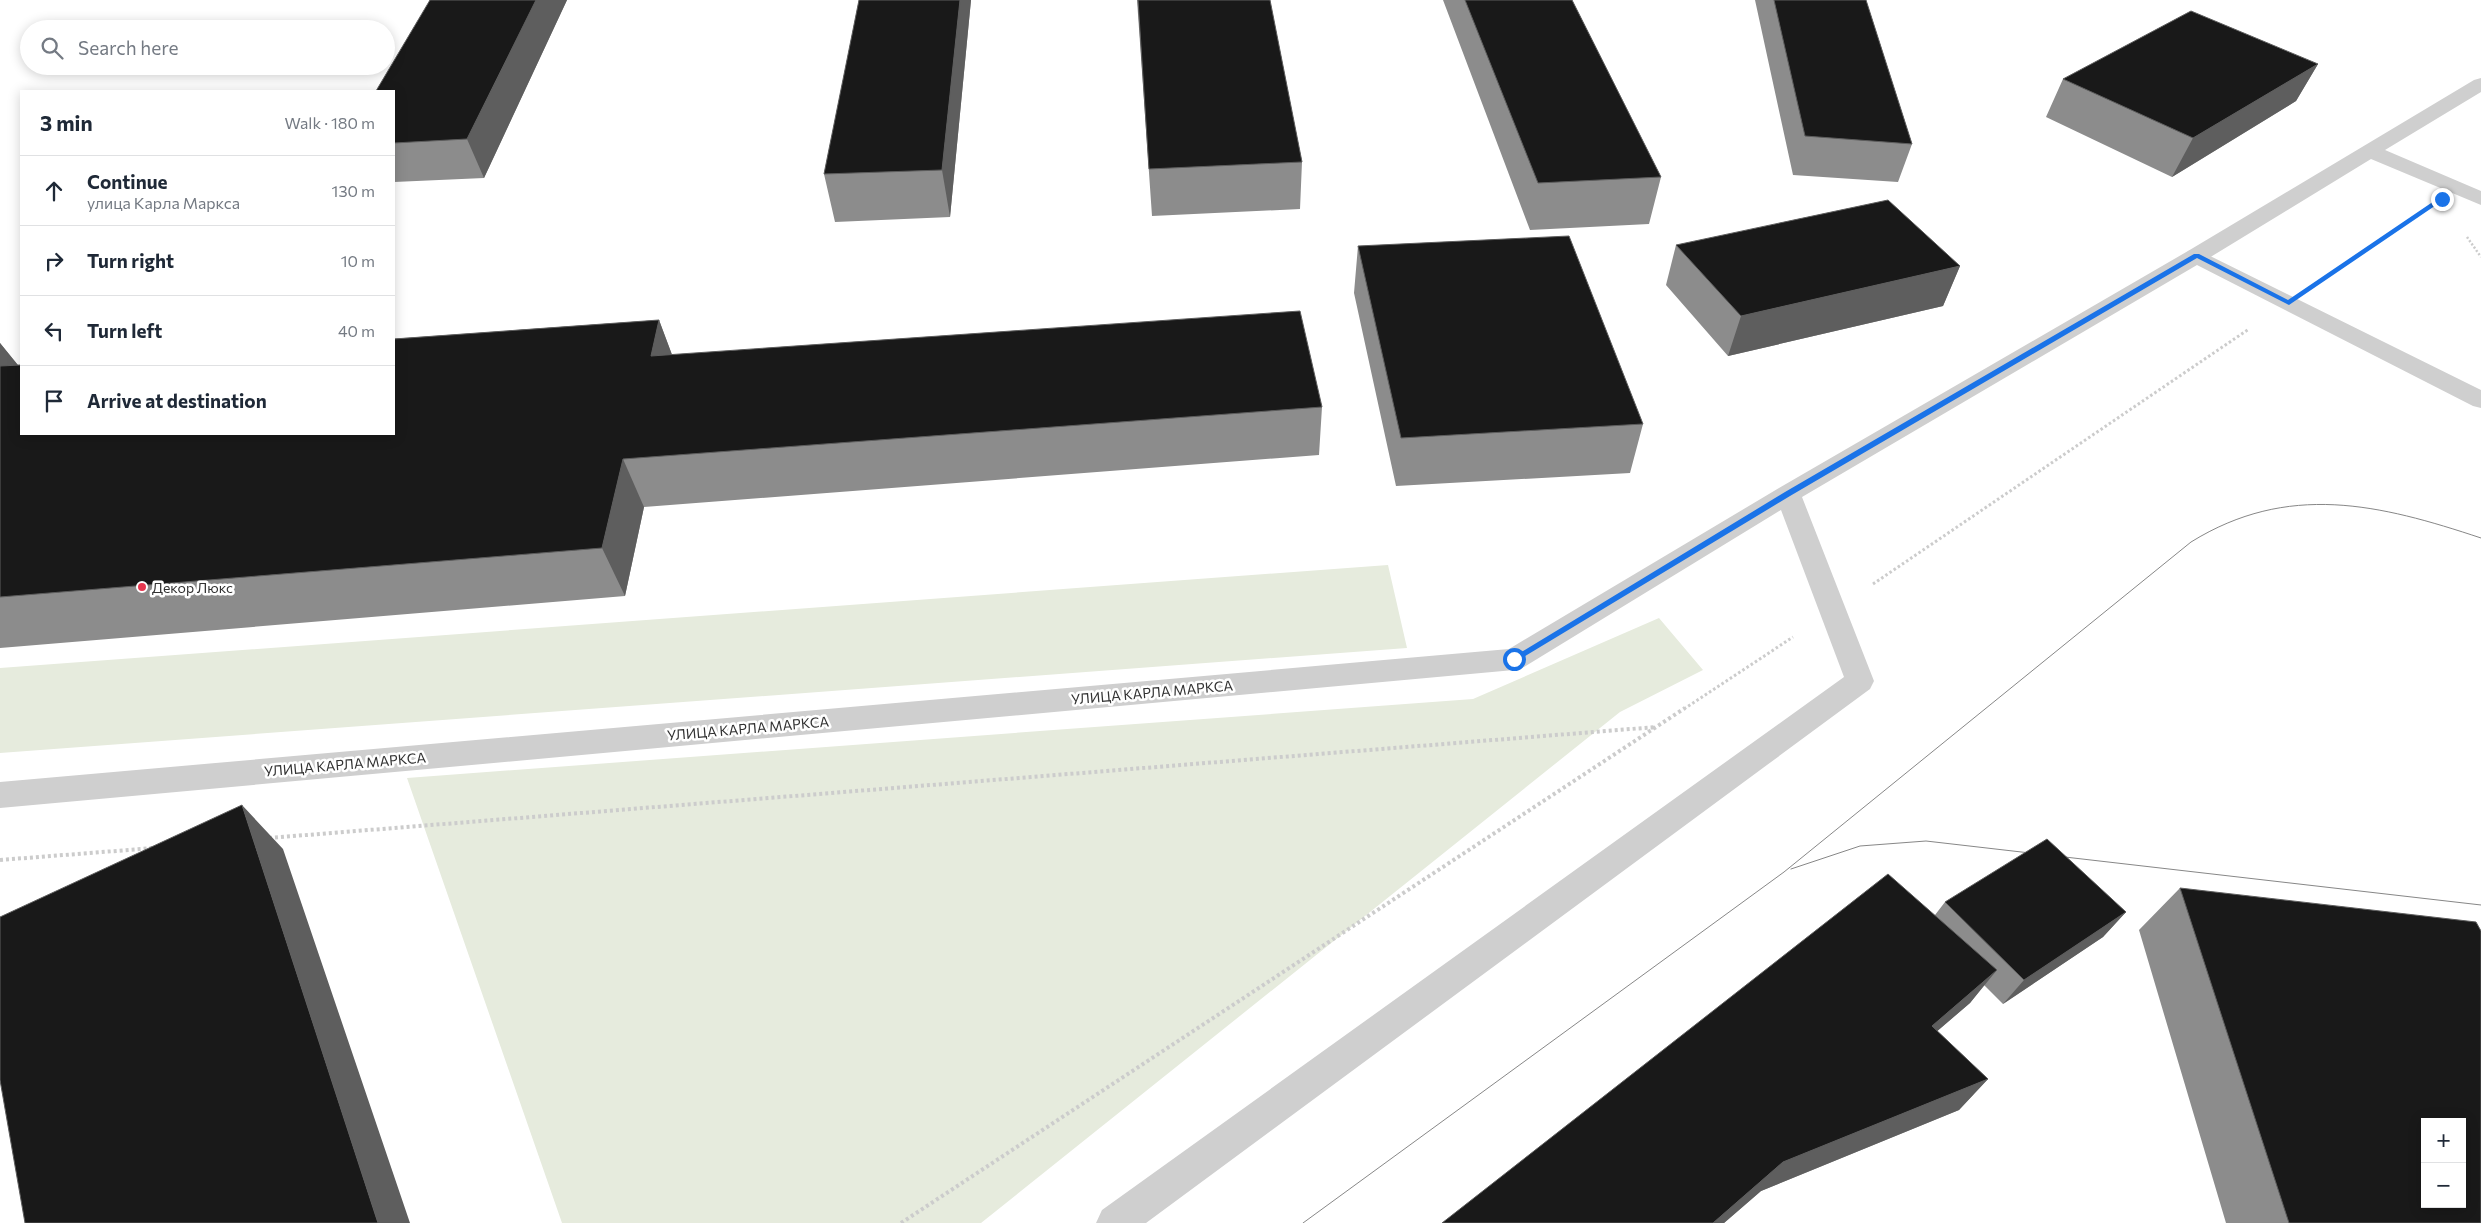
<!DOCTYPE html>
<meta charset="utf-8">
<style>
:root{--surface:#fff;--page:#f6f6f7;--text:#1f2937;--muted:#747a83;--line:#e0e1e3}
body{margin:0;font-family:Commissioner,sans-serif;background:var(--page);color:var(--text)}
.controls{position:absolute;right:15px;bottom:15px;display:grid;overflow:hidden;border-radius:0px;box-shadow:0 2px 12px #0003}
.controls button{width:45px;height:45px;display:grid;place-items:center;padding:0;border:0;border-bottom:1px solid var(--line);background:var(--surface);color:var(--text);font:25px sans-serif}
.stop{position:absolute;width:15px;height:15px;margin:-11px;border:4px solid #1a73e8;border-radius:50%;background:#fff}
.stop.end{background:#1a73e8;border-color:#fff;box-shadow:0 1px 5px #0008}
.list{margin:0;padding:0;list-style:none}
h2{display:flex;justify-content:space-between;align-items:center;height:65px;margin:0;padding:0 20px;font-size:21px}
h2 small{font-size:16px;font-weight:400;color:var(--muted)}
.list li{display:grid;grid-template-columns:32px 1fr auto;gap:15px;align-items:center;box-sizing:border-box;height:70px;padding:0 20px;border-top:1px solid var(--line)}
.list b{display:block;font-size:19px;white-space:nowrap}
.list p{margin:0;font-size:16px;white-space:nowrap;color:var(--muted)}
.list em{font-size:16px;font-style:normal;color:var(--muted)}
.icon{flex:none;width:28px;height:28px;fill:none;stroke:currentColor;stroke-width:2;stroke-linecap:round;stroke-linejoin:round}
.map{position:relative;flex:none;width:2481px;height:1223px;overflow:hidden}
.search{position:absolute;background:var(--surface);box-shadow:0 2px 12px #0003;left:20px;top:20px;width:375px;height:55px;display:flex;align-items:center;gap:12px;box-sizing:border-box;padding:0 18px;border-radius:28px;color:var(--muted);font-size:19px}
.panel{position:absolute;background:var(--surface);box-shadow:0 2px 12px #0003;left:20px;top:90px;width:375px;height:345px;border-radius:0px}
.map>svg:first-child{display:block}
.green{fill:#e6ebdd}
.lines{fill:none;stroke-linecap:round;stroke-linejoin:round}
.path-far2{stroke:#ccc;stroke-width:2.5;stroke-dasharray:2 2;stroke-linecap:butt}
.path-far1{stroke:#ccc;stroke-width:3;stroke-dasharray:2.5 2.5;stroke-linecap:butt}
.path{stroke:#ccc;stroke-width:4;stroke-dasharray:3 3;stroke-linecap:butt}
.lane{fill:#cfcfcf;fill-rule:evenodd}
.street{fill:#cfcfcf;fill-rule:evenodd}
.tram{stroke:#878787;stroke-width:1}
.wall{fill:#8c8c8c}
.shaded-wall{fill:#5e5e5e}
.building{fill:#191919;stroke:#5e5e5e;fill-rule:evenodd}
.route{fill:#1a73e8}
.poi-dot{fill:#e6374f;stroke:#fff;stroke-width:2}
.labels{text-anchor:middle;dominant-baseline:central;stroke-width:5;stroke-linejoin:round;paint-order:stroke}
.poi-label{font-size:14px;fill:#323232;stroke:#fff;text-anchor:start}
.street-label{font-size:14px;fill:#323232;stroke:#fff}
</style>
<div class="map">
<svg width="2481" height="1223" viewBox="0 0 2481 1223">
<rect width="100%" height="100%" fill="#fff"/>
<!-- green -->
<path class="green" d="M1388 565 1407 648 0 753V668Z
M1659 618 1703 670 1620 712 981 1223H562L407 778 1473 699Z"/>
<g class="lines">
<!-- path-far2 -->
<path class="path-far2" d="M2467 237 2481 257
M2326 277 2417 216"/>
<!-- path-far1 -->
<path class="path-far1" d="M1873 584 2249 329
M1684 709 1793 637"/>
<!-- path -->
<path class="path" d="M269 838 1656 727
M0 860 154 848
M901 1223 1685 708"/>
<!-- lane -->
<path class="lane" d="M2481 78V92L2385 150 2481 191V205L2371 159 2204 261 2196 263 2188 261 2185 256 2188 251 2474 80Z"/>
<!-- street -->
<path class="street" d="M2196 249 2481 390V408L2473 406 2197 265 1802 497 1874 681 1870 689 1146 1223H1096L1102 1210 1844 677 1781 510 1524 667 1514 670 0 808V782L1509 649 1779 488 2188 251Z"/>
<!-- tram -->
<path class="tram" d="M1791 869 1860 846 1926 841 2481 905
M1303 1223 1784 872 2191 542C2288 482 2379 504 2481 538"/>
</g>
<!-- wall -->
<path class="wall" d="M430 0H567L484 178 394 182V91Z
M859 0H971L950 217 835 222 824 174Z
M1137 0H1270L1302 162 1300 209 1152 216Z
M1443 0H1572L1661 177 1649 224 1530 230Z
M1755 0H1866L1912 144 1898 182 1793 175Z
M2318 64 2296 101 2172 177 2046 117 2063 79Z
M1676 245 1960 266 1943 306 1728 356 1666 285Z
M1358 246 1643 424 1630 473 1396 486 1354 293Z
M659 320 672 355 1322 407 1319 455 644 507 625 596 0 648V343L18 365Z
M2180 888 2481 1223H2226L2139 930Z
M1945 902 2126 912 2103 937 2003 1004 1984 985 1970 1003 1937 1031 1988 1079 1959 1110 1761 1191 1724 1223H1442L1935 915Z"/>
<!-- shaded-wall -->
<path class="shaded-wall" d="M536 0H567L484 178 467 139Z
M960 0H971L950 217 942 170Z
M2318 64 2296 101 2172 177 2193 138Z
M1960 266 1943 306 1728 356 1741 316Z
M659 320 677 368 651 356Z
M0 343 21 369 0 411Z
M623 459 644 507 625 596 602 548Z
M242 805 283 849 410 1223H378Z
M2126 912 2103 937 2003 1004 2024 980Z
M1997 970 1970 1003 1906 1058 1932 1026Z
M1988 1079 1959 1110 1761 1191 1724 1223H1713L1783 1162Z"/>
<!-- building -->
<path class="building" d="M430 0H536L467 139 394 143V91H376Z
M859 0H960L942 170 824 174Z
M1138 0H1270L1302 162 1149 169Z
M1465 0H1572L1661 177 1538 183Z
M1774 0H1866L1912 144 1805 136Z
M2191 11 2318 64 2193 138 2063 79Z
M1888 200 1960 266 1741 316 1676 245Z
M1569 236 1643 424 1401 438 1358 246Z
M1300 311 1322 407 623 459 602 548 0 597V366L21 365V434H394V339L659 320 651 356Z
M242 805 378 1223H25L0 1080V917Z
M2047 839 2126 912 2024 980 1945 902Z
M1888 874 1997 970 1932 1026 1988 1079 1783 1162 1713 1223H1442Z
M2180 888 2476 922 2481 931V1223H2289ZM2425 1122H2462V1204H2425Z"/>
<!-- route -->
<path class="route" d="M2440 197 2445 199 2289 305 2197 258 1790 496 1517 661 1514 662 1510 659 1785 492 2194 254H2199L2288 300Z"/>
<!-- markers -->
<circle class="poi-dot" cx="142" cy="587" r="5"/>
<g class="labels">
<!-- poi labels -->
<g class="poi-label">
<text x="152" y="587">Декор Люкс</text>
</g>
<!-- street labels -->
<g class="street-label">
<text transform="translate(1152 692) rotate(-5)">УЛИЦА КАРЛА МАРКСА</text>
<text transform="translate(748 728) rotate(-5)">УЛИЦА КАРЛА МАРКСА</text>
<text transform="translate(345 764) rotate(-5)">УЛИЦА КАРЛА МАРКСА</text>
</g>
</g>
</svg>
<div class="controls">
<button>+</button>
<button>−</button>
</div>
<div class="stop" style="left:1514px;top:659px"></div>
<div class="stop end" style="left:2442px;top:199px"></div>
<div class="search"><svg class="icon" aria-label="search" viewBox="0 0 24 24"><circle cx="10" cy="10" r="6"/><path d="M15 15l6 6"/></svg>Search here</div>
<section class="panel">
<h2>3 min<small>Walk · 180 m</small></h2>
<ul class="list">
<li><svg class="icon" aria-label="ahead" viewBox="0 0 24 24"><path d="M12 20V5M6 11l6-6 6 6"/></svg><div><b>Continue</b><p>улица Карла Маркса</p></div><em>130 m</em></li>
<li><svg class="icon" aria-label="right" viewBox="0 0 24 24"><path d="M7 20v-9h11M14 6l5 5-5 5"/></svg><div><b>Turn right</b></div><em>10 m</em></li>
<li><svg class="icon" aria-label="left" viewBox="0 0 24 24"><path d="M17 20v-9H6M10 6l-5 5 5 5"/></svg><div><b>Turn left</b></div><em>40 m</em></li>
<li><svg class="icon" aria-label="arrive" viewBox="0 0 24 24"><path d="M6 21V4h12l-3 4 3 4H6"/></svg><div><b>Arrive at destination</b></div></li>
</ul>
</section>
</div>
